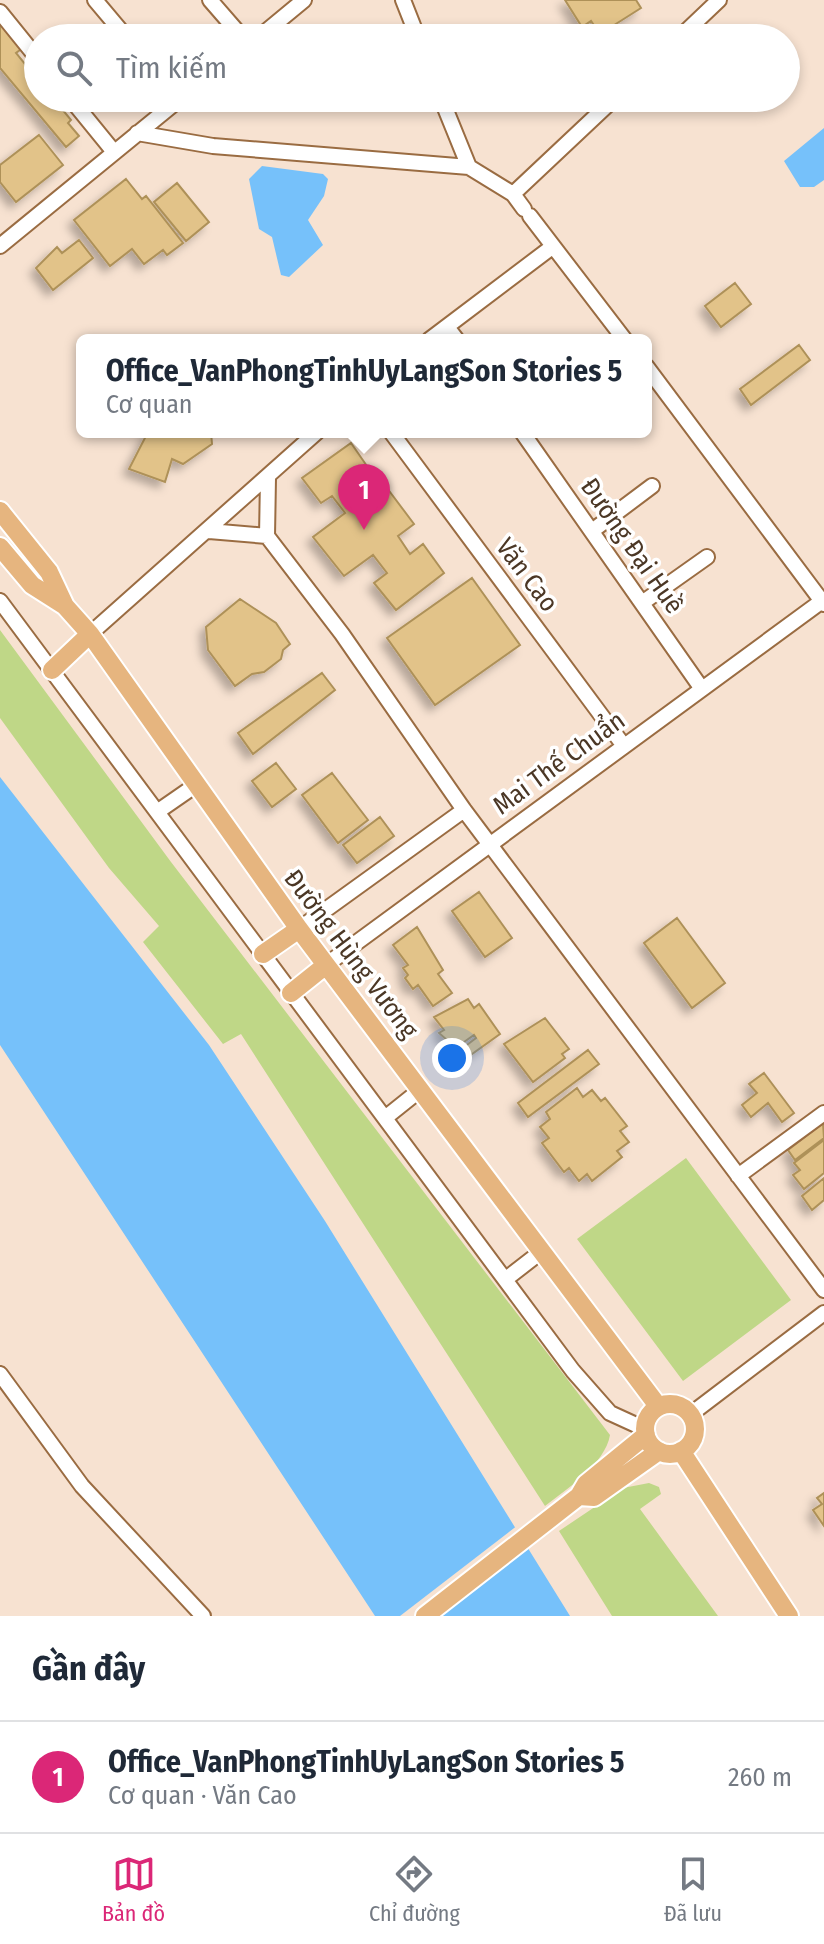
<!DOCTYPE html>
<html lang="vi">
<meta charset="utf-8">
<style>
:root{--surface:#fff;--page:#f6f6f7;--text:#1f2937;--muted:#747a83;--line:#e0e1e3;--accent:#db2777}
body{margin:0;font-family:"Fira Sans Condensed",sans-serif;background:var(--page);color:var(--text)}
.you{position:absolute;left:452px;top:1058px;width:28px;height:28px;margin:-20px;border:6px solid #fff;border-radius:50%;background:#1a73e8;box-shadow:0 0 0 12px #1a73e833}
.badge{display:grid;place-items:center;width:52px;height:52px;border-radius:50%;background:var(--accent);color:#fff;font-size:26px;font-weight:700}
.pin{position:absolute;translate:-50% -66px;filter:drop-shadow(0 2px 4px #0008)}
.pin::after{content:'';position:absolute;top:42px;width:28px;height:24px;background:inherit;clip-path:polygon(0 0,100% 0,50% 100%)}
.popup{position:absolute;left:76px;top:334px;width:576px;height:104px;box-sizing:border-box;display:grid;place-content:center;border-radius:12px;background:var(--surface);filter:drop-shadow(0 2px 6px #0005);font-size:26px;white-space:nowrap;color:var(--muted)}
.popup b{font-size:30px;color:var(--text)}
.popup::after{content:'';position:absolute;left:50%;top:100%;margin-left:-16px;border:16px solid transparent;border-top-color:var(--surface)}
.list{margin:0;padding:0;list-style:none}
h2{display:flex;justify-content:space-between;align-items:center;height:104px;margin:0;padding:0 32px;font-size:34px}
h2 small{font-size:26px;font-weight:400;color:var(--muted)}
.list li{display:grid;grid-template-columns:52px 1fr auto;gap:24px;align-items:center;box-sizing:border-box;height:112px;padding:0 32px;border-top:2px solid var(--line)}
.list b{display:block;font-size:30px;white-space:nowrap}
.list p{margin:0;font-size:26px;white-space:nowrap;color:var(--muted)}
.list em{font-size:26px;font-style:normal;color:var(--muted)}
.icon{flex:none;width:44px;height:44px;fill:none;stroke:currentColor;stroke-width:2;stroke-linecap:round;stroke-linejoin:round}
.map{position:relative;flex:none;width:824px;height:1616px;overflow:hidden}
.search{position:absolute;background:var(--surface);box-shadow:0 4px 12px #0003;left:24px;right:24px;top:24px;height:88px;display:flex;align-items:center;gap:20px;box-sizing:border-box;padding:0 28px;border-radius:44px;color:var(--muted);font-size:30px}
.sheet{height:216px;background:var(--surface)}
nav{display:flex;justify-content:space-around;align-items:center;box-sizing:border-box;height:112px;border-top:2px solid var(--line);background:var(--surface);font-size:22px;color:var(--muted)}
nav a{display:grid;justify-items:center;gap:4px}
nav .on{color:var(--accent)}
.map>svg:first-child{display:block}
.green{fill:#bfd787}
.water{fill:#76c1fa}
.pier{fill:#f7e2d1}
.building{fill:#e2c389;stroke:#ae9159;stroke-width:2;filter:url(#shadow)}
.lines{fill:none;stroke-linecap:round;stroke-linejoin:round}
.minor-casing{stroke:#9a6c42;stroke-width:18}
.major-casing{stroke:#fff;stroke-width:22}
.minor{stroke:#fff;stroke-width:14}
.major{stroke:#e6b57f;stroke-width:18}
.labels{text-anchor:middle;dominant-baseline:central;stroke-width:7;stroke-linejoin:round;paint-order:stroke}
.street-label{font-size:26px;fill:#4b3725;stroke:#fff}
</style>
<div class="map">
<svg width="824" height="1616" viewBox="0 0 824 1616">
<defs>
<filter id="shadow"><feDropShadow dx="-6" dy="6" stdDeviation="4" flood-color="#0004"/></filter>
</defs>
<rect width="100%" height="100%" fill="#f7e2d1"/>
<!-- green -->
<path class="green" d="M0 630 171 862 610 1435C605 1464 567 1489 545 1506L241 1034 223 1044 143 942 159 926 109 868 0 718Z
M686 1158 791 1300 683 1381 577 1239Z
M649 1483 659 1487 661 1494 640 1509 718 1616H612L559 1531 623 1488Z"/>
<!-- water -->
<path class="water" d="M824 128V180L814 187H800L784 161Z
M262 166 323 174 328 179 324 196 308 220 323 245 289 277 281 275 272 237 259 229 249 179Z
M0 777 209 1045 325 1221 570 1616H375L0 1045Z"/>
<!-- pier -->
<path class="pier" d="M518 1525 530 1546 440 1616H400Z"/>
<!-- building -->
<path class="building" d="M565 0H636L641 8 600 34 591 21 582 27Z
M4 22 24 47 16 53 38 80V98H53L71 120 68 123 79 136 66 147 0 68V25Z
M39 135 63 165 16 202 0 182V165Z
M126 179 142 199 146 196 183 243 167 255 163 250 144 264 132 249 110 266 74 220Z
M177 183 209 222 186 241 154 202Z
M79 240 93 258 53 290 36 268 57 247 62 253Z
M735 283 751 304 721 327 705 306Z
M799 345 810 360 751 405 740 389Z
M148 432H211L212 444 183 464 172 459 165 482 129 469Z
M351 443 369 469 356 479 368 495 384 484 414 524 398 536 410 554 423 544 444 573 396 610 374 583 387 573 373 555 344 576 313 537 345 513 332 496 321 503 302 478Z
M472 578 520 645 435 705 387 638Z
M240 599 276 623 290 644 283 650 281 659 264 672 252 674 235 686 208 650 206 627Z
M322 673 335 690 253 754 238 733Z
M276 763 296 789 272 807 252 781Z
M332 773 368 820 338 843 302 795Z
M380 817 394 836 357 863 343 845Z
M479 892 512 938 485 957 452 911Z
M677 918 725 983 692 1008 644 943Z
M417 927 443 970 438 974 452 993 433 1006 418 985 413 989 405 978 408 975 403 968 408 965 393 945Z
M468 999 474 1008 479 1004 500 1034 465 1059 459 1051 476 1038 474 1035 464 1042 448 1041 439 1033 444 1030 434 1017Z
M545 1018 569 1049 562 1054 565 1058 533 1082 504 1044Z
M588 1050 599 1064 528 1117 518 1103Z
M764 1073 794 1113 782 1122 768 1103 751 1117 742 1105 757 1093 749 1084Z
M577 1088 583 1097 592 1090 601 1101 605 1098 627 1126 620 1131 629 1142 617 1151 622 1157 592 1181 587 1174 579 1181 569 1168 564 1172 542 1143 549 1138 540 1127 550 1119 546 1112Z
M823 1123 824 1138 795 1160 788 1150Z
M824 1140V1173L804 1189 793 1175 800 1170 794 1163Z
M824 1178V1200L812 1210 802 1196Z
M824 1493V1526L813 1510 822 1504 817 1498Z"/>
<g class="lines">
<defs>
<path id="minor" d="M95 0 127 38
M210 0 243 38
M403 0 418 38
M0 12 38 59
M258 38 304 0
M679 38 719 0
M70 98 114 152
M441 98 469 167 513 194 524 209
M137 133 213 146 469 167
M513 194 615 98
M530 216 625 340
M0 246 181 98
M447 327 457 340
M429 340 552 247
M646 366 824 604
M391 432 624 746
M522 432 702 689
M268 478 267 536 342 634 464 810 824 1290
M209 531 267 536
M592 531 652 486
M0 601 573 1371 610 1413 645 1429
M642 603 707 557
M90 634 317 432
M157 812 196 785
M299 929 464 810
M326 965 822 601
M385 1118 420 1090
M738 1176 824 1113
M506 1279 542 1251
M0 1374 82 1486 203 1616
M691 1414 824 1313"/>
<path id="major" d="M0 511 49 572 65 606
M0 547 32 585 65 606 90 634 299 929 658 1406
M52 670 90 634
M263 954 299 929
M291 993 326 965
M645 1429a25 25 0 1 1 50 0a25 25 0 1 1-50 0Z
M681 1451 789 1616
M579 1496 594 1497 659 1451
M425 1616 579 1496 586 1484 646 1435"/>
</defs>
<!-- minor casing -->
<use href="#minor" class="minor-casing"/>
<!-- major casing -->
<use href="#major" class="major-casing"/>
<!-- minor -->
<use href="#minor" class="minor"/>
<!-- major -->
<use href="#major" class="major"/>
</g>
<g class="labels">
<!-- street labels -->
<g class="street-label">
<text transform="translate(632 546) rotate(55)">Đường Đại Huề</text>
<text transform="translate(527 575) rotate(53)">Văn Cao</text>
<text transform="translate(559 763) rotate(-36)">Mai Thế Chuẩn</text>
<text transform="translate(351 954) rotate(53)">Đường Hùng Vương</text>
</g>
</g>
</svg>
<div class="you"></div>
<div class="pin badge" style="left:364px;top:530px">1</div>
<div class="popup"><b>Office_VanPhongTinhUyLangSon Stories 5</b>Cơ quan</div>
<div class="search"><svg class="icon" aria-label="search" viewBox="0 0 24 24"><circle cx="10" cy="10" r="6"/><path d="M15 15l6 6"/></svg>Tìm kiếm</div>
</div>
<section class="sheet">
<h2>Gần đây<small></small></h2>
<ul class="list">
<li><span class="badge">1</span><div><b>Office_VanPhongTinhUyLangSon Stories 5</b><p>Cơ quan · Văn Cao</p></div><em>260 m</em></li>
</ul>
</section>
<nav>
<a class="on"><svg class="icon" aria-label="map" viewBox="0 0 24 24"><path d="M3 6l6-2 6 2 6-2v14l-6 2-6-2-6 2zM9 4v14M15 6v14"/></svg>Bản đồ</a>
<a><svg class="icon" aria-label="directions" viewBox="0 0 24 24"><path d="M12 3l9 9-9 9-9-9zM9 14v-3h6M13 9l2 2-2 2"/></svg>Chỉ đường</a>
<a><svg class="icon" aria-label="saved" viewBox="0 0 24 24"><path d="M7 4h10v16l-5-4-5 4z"/></svg>Đã lưu</a>
</nav>
